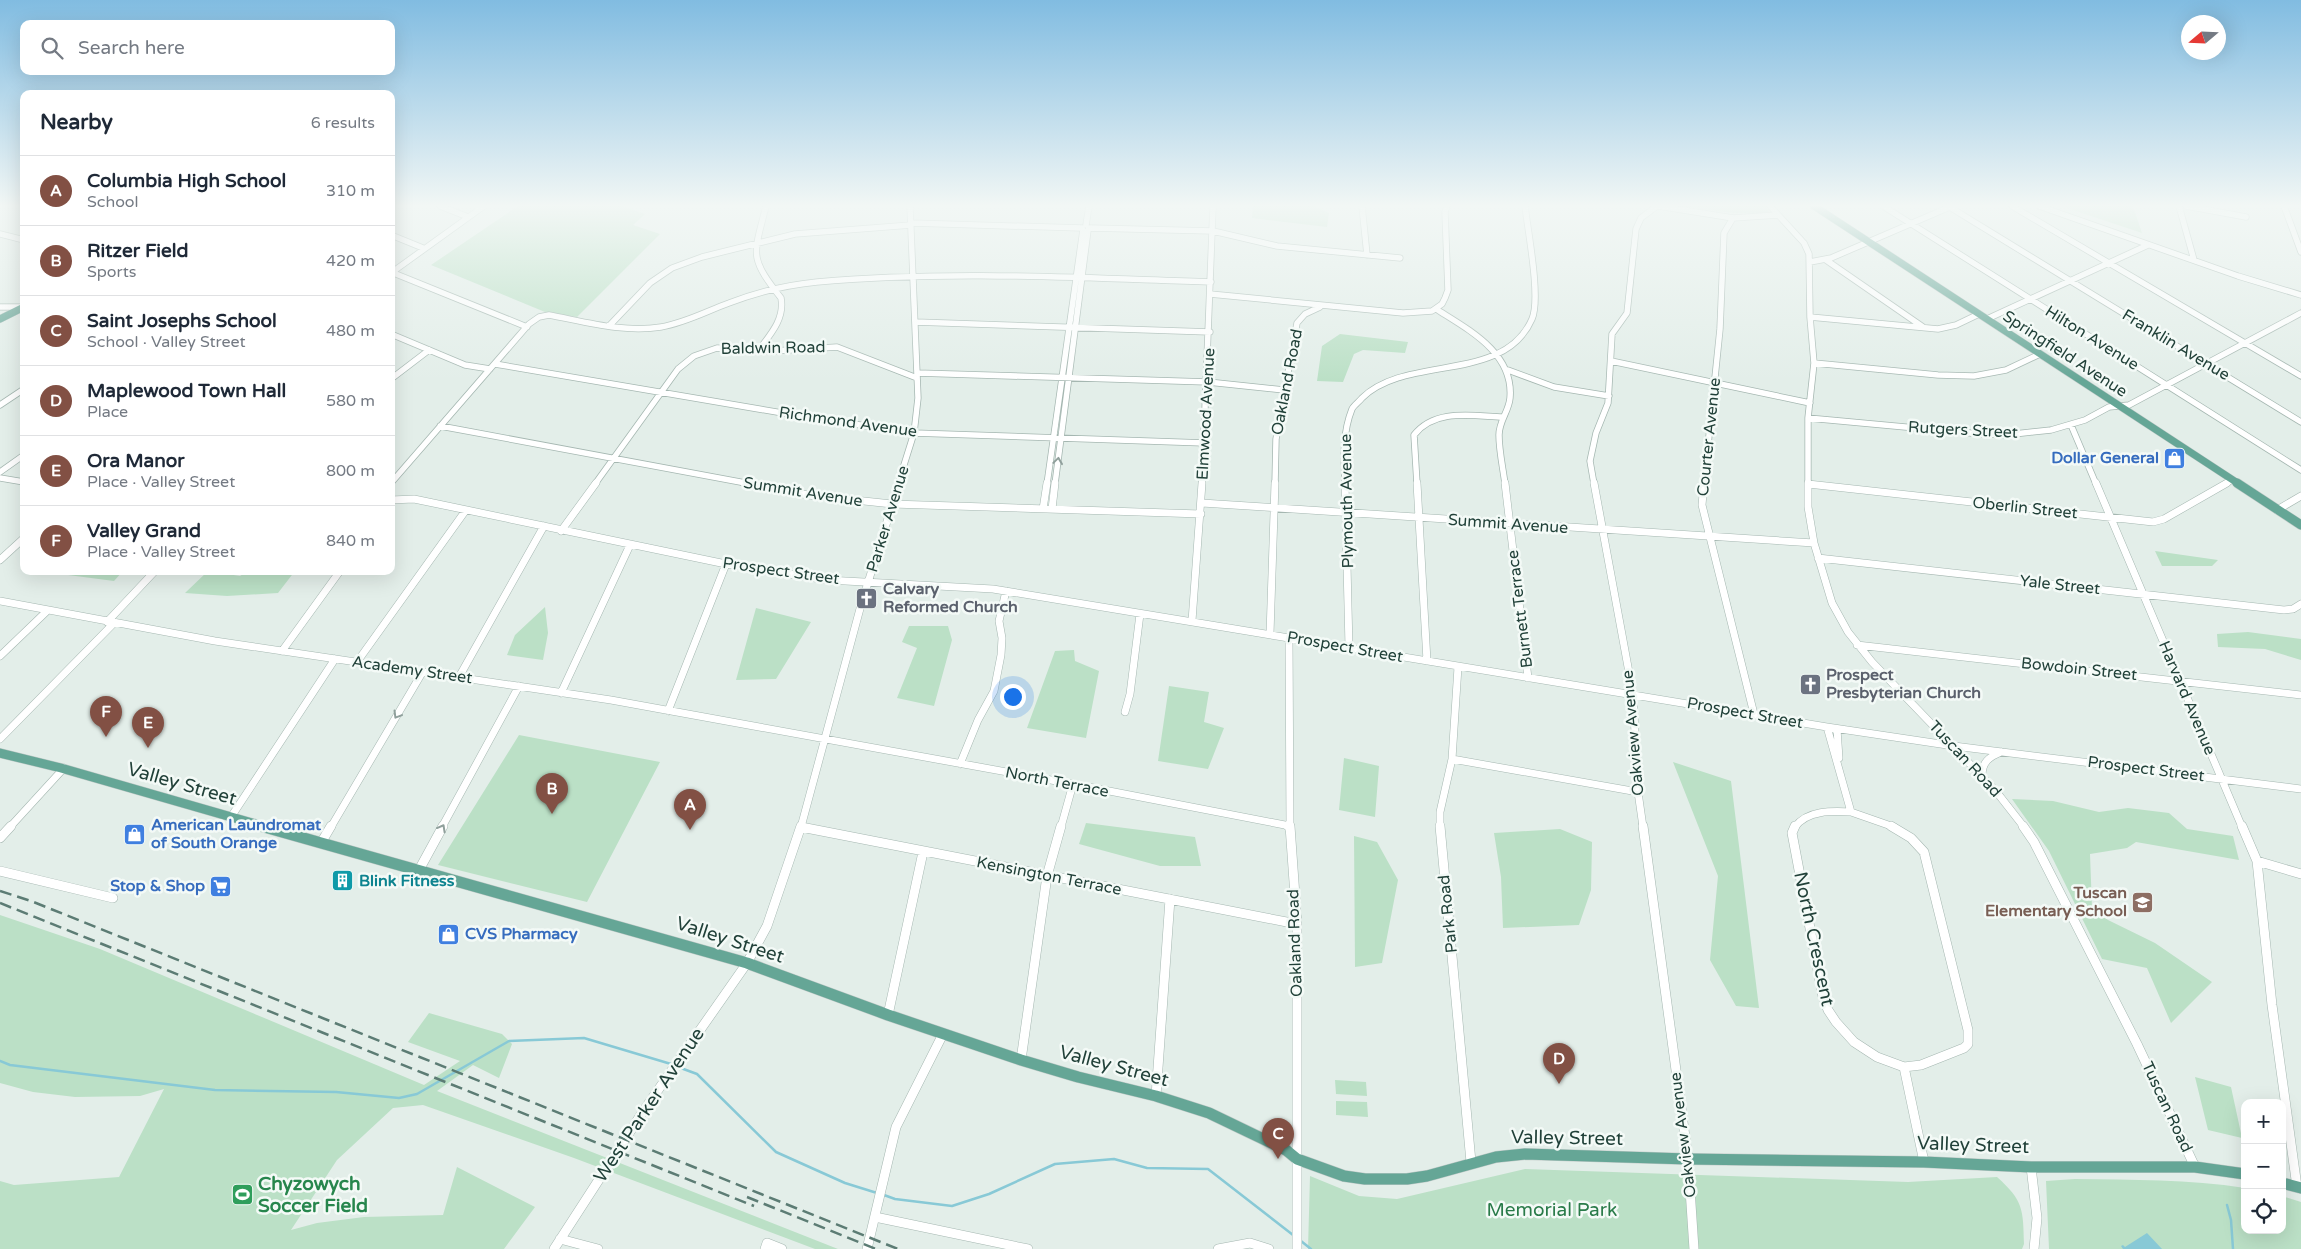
<!DOCTYPE html>
<meta charset="utf-8">
<style>
:root{--surface:#fff;--page:#f6f6f7;--text:#1f2937;--muted:#747a83;--line:#e0e1e3;--accent:#825044}
body{margin:0;font-family:"Varela Round",sans-serif;background:var(--page);color:var(--text)}
.controls{position:absolute;right:15px;bottom:15px;display:grid;overflow:hidden;border-radius:10px;box-shadow:0 5px 20px #0002}
.controls button{width:45px;height:45px;display:grid;place-items:center;padding:0;border:0;border-bottom:1px solid var(--line);background:var(--surface);color:var(--text);font:25px sans-serif}
.compass{position:absolute;left:2181px;top:15px;width:45px;height:45px;border-radius:50%;background:var(--surface);box-shadow:0 5px 20px #0002;rotate:251deg}
.you{position:absolute;left:1012px;top:696px;width:18px;height:18px;margin:-12px;border:4px solid #fff;border-radius:50%;background:#1a73e8;box-shadow:0 0 0 8px #1a73e833}
.badge{display:grid;place-items:center;width:32px;height:32px;border-radius:50%;background:var(--accent);color:#fff;font-size:16px;font-weight:700}
.pin{position:absolute;translate:-50% -41px;filter:drop-shadow(0 1px 2px #0008)}
.pin::after{content:'';position:absolute;top:26px;width:18px;height:15px;background:inherit;clip-path:polygon(0 0,100% 0,50% 100%)}
.list{margin:0;padding:0;list-style:none}
h2{display:flex;justify-content:space-between;align-items:center;height:65px;margin:0;padding:0 20px;font-size:21px}
h2 small{font-size:16px;font-weight:400;color:var(--muted)}
.list li{display:grid;grid-template-columns:32px 1fr auto;gap:15px;align-items:center;box-sizing:border-box;height:70px;padding:0 20px;border-top:1px solid var(--line)}
.list b{display:block;font-size:19px;white-space:nowrap}
.list p{margin:0;font-size:16px;white-space:nowrap;color:var(--muted)}
.list em{font-size:16px;font-style:normal;color:var(--muted)}
.icon{flex:none;width:28px;height:28px;fill:none;stroke:currentColor;stroke-width:2;stroke-linecap:round;stroke-linejoin:round}
.map{position:relative;flex:none;width:2301px;height:1249px;overflow:hidden}
.search{position:absolute;background:var(--surface);box-shadow:0 5px 20px #0002;left:20px;top:20px;width:375px;height:55px;display:flex;align-items:center;gap:12px;box-sizing:border-box;padding:0 18px;border-radius:10px;color:var(--muted);font-size:19px}
.panel{position:absolute;background:var(--surface);box-shadow:0 5px 20px #0002;left:20px;top:90px;width:375px;height:485px;border-radius:10px}
.map>svg:first-child{display:block}
.green{fill:#bbe0c6}
.water{fill:#88c9d6}
.lines{fill:none;stroke-linecap:round;stroke-linejoin:round}
.stream{stroke:#88c9d6;stroke-width:2.5}
.minor-far2-casing{stroke:#a5b7b1;stroke-width:7}
.minor-far1-casing{stroke:#a5b7b1;stroke-width:8}
.minor-casing{stroke:#a5b7b1;stroke-width:10}
.major-far2-casing{stroke:#c1cac8;stroke-width:8}
.major-far1-casing{stroke:#c1cac8;stroke-width:10}
.major-casing{stroke:#c1cac8;stroke-width:12}
.minor-far2{stroke:#fff;stroke-width:5.5}
.minor-far1{stroke:#fff;stroke-width:7}
.minor{stroke:#fff;stroke-width:9}
.major-far2{stroke:#65a696;stroke-width:7}
.major-far1{stroke:#65a696;stroke-width:9}
.major{stroke:#65a696;stroke-width:11}
.rail{stroke:#5c7c74;stroke-width:2.5;stroke-dasharray:12 6;stroke-linecap:butt}
.oneway{stroke:#90a09c}
.labels{text-anchor:middle;dominant-baseline:central;stroke-width:5;stroke-linejoin:round;paint-order:stroke}
.street-label{font-size:16px;fill:#214139;stroke:#f4faf7}
.shop-label{font-size:16px;font-weight:bold;fill:#366cbe;stroke:#f4faf7;text-anchor:end}
.worship-label{font-size:16px;font-weight:bold;fill:#5b616d;stroke:#f4faf7;text-anchor:start}
.culture-label{font-size:16px;font-weight:bold;fill:#0d838f;stroke:#f4faf7;text-anchor:start}
.education-label{font-size:16px;font-weight:bold;fill:#785e54;stroke:#f4faf7;text-anchor:end}
.near-street-label{font-size:19px;fill:#214139;stroke:#f4faf7}
.near-leisure-label{font-size:19px;font-weight:bold;fill:#27864d;stroke:#f4faf7;text-anchor:start}
.near-park-label{font-size:19px;fill:#297b49;stroke:#f4faf7}
</style>
<div class="map">
<svg width="2301" height="1249" viewBox="0 0 2301 1249">
<rect width="100%" height="100%" fill="#e3eee9"/>
<!-- green -->
<path class="green" d="M518 206H622L645 214 633 225 660 234 577 317 545 312 431 265Z
M1253 206H1314L1329 213 1327 227 1252 218Z
M1679 206H1765L1770 213H1733Z
M2133 206 2142 233 2064 207 2065 206Z
M1340 334 1408 342 1405 353 1363 350 1354 354 1343 382 1317 381 1322 346Z
M2155 551 2218 560 2212 566H2162Z
M72 571H123L114 581 68 575Z
M208 571 240 576 248 571H295L278 593 227 596 185 593Z
M545 607 548 633 543 660 507 655 515 635Z
M756 608 811 622 776 679 736 680Z
M909 626H948L952 640 934 706 897 698 917 648 902 642Z
M2248 632 2301 639V660L2265 649 2218 647 2217 634Z
M1074 650 1075 661 1099 671 1086 738 1027 728 1055 651Z
M1169 686 1209 692 1204 722 1224 728 1208 769 1158 761Z
M519 735 660 762 587 902 438 865Z
M1344 758 1379 766 1375 817 1339 810Z
M1673 762 1731 781 1759 1008 1736 1006 1710 960 1718 876Z
M2012 799 2053 801 2099 812 2128 808 2169 813 2187 829 2233 836 2239 860 2136 842 2127 848 2090 854 2092 908 2108 920 2155 943 2212 982 2171 1023 2147 968 2102 959 2049 851Z
M1086 823 1195 837 1201 866H1160L1079 844Z
M1560 829 1592 842 1591 890 1579 925 1503 928 1501 877 1494 833Z
M1354 836 1377 842 1398 880 1382 963 1355 967Z
M0 915 100 949 424 1085 460 1061 408 1042 429 1013 502 1034 512 1044 499 1078 473 1065 437 1091 838 1249H815L574 1158 423 1105 393 1108 337 1160 291 1230 317 1223 364 1217 443 1215 457 1167 535 1207 504 1249H0V1181L14 1185 119 1177 164 1089 140 1096 75 1097 33 1092 0 1083Z
M2195 1077 2231 1087 2242 1138 2208 1130Z
M1335 1080 1366 1082 1367 1096 1336 1094Z
M1336 1101 1367 1102 1368 1117 1336 1115Z
M1525 1169 1908 1182 1997 1177C2024 1201 2023 1210 2024 1244L2022 1249H1308L1310 1176 1359 1196 1397 1199Z
M2075 1179C2132 1180 2189 1179 2245 1188V1230H2282V1196L2301 1202V1249H2049L2046 1181Z"/>
<!-- water -->
<path class="water" d="M2147 1233 2162 1249H2123L2121 1246 2123 1245 2125 1247Z"/>
<g class="lines">
<!-- stream -->
<path class="stream" d="M0 1061 10 1065 215 1090 336 1092 399 1098 417 1094 509 1041 584 1038 671 1064
M678 1067 697 1074 776 1152 845 1183 877 1193
M884 1195 895 1199 952 1206 989 1194 1055 1164 1114 1159 1147 1168 1208 1169 1293 1235
M2227 1205 2231 1220 2233 1249
M1301 1241 1311 1249"/>
<defs>
<path id="minor-far2" d="M440 206 468 217
M1362 206 1367 255
M1658 206 1733 218 1778 215
M1770 206 1804 243 1809 254 1810 317 1814 363 1808 418V484
M1883 206 2301 470
M1948 206 2301 422
M2012 206 2301 376
M2039 206 2238 276 2301 295
M2179 206 2194 260
M2186 206 2246 217
M2284 206 2301 252
M911 223 1082 228
M1086 225 1089 206
M1090 228 1213 231 1277 246 1400 258
M0 234 24 240
M391 235 423 248
M1826 260 1923 327
M1810 262 1831 258 1952 206
M391 272 527 327
M391 273 484 206
M1210 294 1403 313 1432 311 1442 304 1445 298 1448 290 1445 212 1447 206
M0 307H24
M1436 309C1469 330 1514 353 1510 398 1509 411 1499 421 1499 435 1499 451 1503 468 1505 484
M1810 317 1938 329 1956 325 1979 314
M1987 319 2148 245
M915 322 1210 332
M609 326 650 283 672 268 702 257 795 234 911 225
M391 334 465 365 490 369
M758 351C770 335 785 319 781 298 748 256 754 255 766 206
M1611 361 1810 403
M1814 363 1938 375 1974 376 2006 370 2040 354
M495 364 806 417 914 433 1205 443
M1508 370 1554 387 1609 396
M917 373 1208 382 1284 390
M391 379 429 350
M0 405 24 389
M1808 418 1981 434 2005 435 2051 430 2085 420 2109 407 2129 405 2301 313
M2071 425 2096 484
M440 426 751 484
M0 472 24 455
M0 478 24 482
M391 483 529 324 539 317 549 315C586 322 624 333 661 327 685 323 707 311 729 303 757 292 787 285 817 282 948 270 1080 278 1211 282
M595 484 678 369 694 356 717 348 772 351 837 347 917 378
M898 484 914 433 918 398 910 206
M1047 484 1083 230
M1055 484 1088 230
M1202 484 1213 206
M1275 484 1276 439 1297 323 1305 314 1320 307
M1345 484C1344 459 1342 434 1352 409 1354 405 1359 402 1362 398 1407 354 1504 384 1532 319 1541 298 1528 232 1525 206
M1417 484 1414 435C1435 408 1473 416 1503 417
M1594 484 1590 461 1596 433 1608 403 1612 334 1627 313 1636 229 1641 218 1657 206
M1704 484 1720 329 1724 233 1733 218
M1808 484H1811
M2225 484 2232 480"/>
<path id="minor-far1" d="M744 483 808 495 892 504 1201 514
M1345 483 1349 647
M1417 483 1427 661
M1505 483 1528 678
M1594 483 1633 694 1638 792 1643 827
M1704 483 1702 505 1754 714
M1808 483V507L1814 543 1832 603 1848 632 1872 662 1995 790 2024 827
M2096 483 2242 827
M1808 484 2153 522 2164 519 2227 483
M391 500 414 499 726 564 827 580 993 589 1827 727 1954 746 2301 789
M1202 503 1814 543
M1043 509 1047 483
M1052 509 1055 483
M2277 510 2301 496
M561 531 596 483
M1818 558 2284 610 2293 609 2301 604
M0 560 24 538
M0 601 215 641 611 700 1073 784 1290 826
M1192 621 1202 483
M107 622 155 571
M1270 634 1275 483
M1289 637 1290 827
M1857 645 2301 695
M282 651 340 571
M0 656 47 611
M357 662 466 510
M459 677 544 526
M561 693 630 545
M668 711 726 564
M1125 712 1130 694 1140 614
M1827 727 1851 812 1894 827
M1837 729 1839 758
M0 739 114 623
M1452 759 1638 792
M960 764 978 720 994 691 1001 655 1002 638 999 621 1006 591
M1982 776C1982 762 1989 757 2001 752
M231 817 335 659
M10 827 64 768
M331 827 422 673
M442 827 519 686
M801 827 861 605 899 483
M1061 827 1073 784
M1440 827V812L1452 759 1458 667
M1795 827C1807 810 1832 811 1851 812"/>
<path id="minor" d="M1288 826H1290
M1290 826 1297 924V1249
M1440 826 1471 1162
M1643 826 1688 1159 1694 1249
M1795 826 1792 833 1823 997 1828 1010 1836 1022 1854 1042 1877 1057 1904 1067 1924 1162
M1891 826 1911 838 1924 852 1968 1030V1044L1964 1048 1921 1065 1904 1067
M2023 826 2034 842 2137 1044 2195 1167
M2242 826 2257 861 2272 1005 2297 1187
M801 827 1297 924
M0 838 11 826
M321 843 331 826
M2257 861 2301 874
M419 870 443 826
M0 871 113 898
M888 1015 923 852
M1021 1060 1047 876 1061 826
M1156 1096 1170 899
M2031 1167 2037 1218 2034 1249
M875 1217 1028 1249
M560 1239 598 1249
M554 1249 644 1110 747 963 767 926 801 826
M765 1249 767 1243 782 1249
M867 1249 896 1127 943 1034
M1218 1249 1250 1243 1269 1249"/>
<path id="major-far2" d="M1814 206 2239 484
M0 319 24 307"/>
<path id="major-far1" d="M2237 483 2301 525
M0 753 61 768 266 827"/>
<path id="major" d="M261 826 747 963 888 1015 1021 1060 1078 1077 1156 1096 1209 1113 1286 1150 1297 1159 1344 1176 1365 1179H1407L1427 1176 1496 1157 1525 1154 1688 1159 1924 1162 2031 1167H2195L2245 1174
M2282 1183 2301 1188"/>
</defs>
<!-- minor-far2 casing -->
<use href="#minor-far2" class="minor-far2-casing"/>
<!-- minor-far1 casing -->
<use href="#minor-far1" class="minor-far1-casing"/>
<!-- minor casing -->
<use href="#minor" class="minor-casing"/>
<!-- major-far2 casing -->
<use href="#major-far2" class="major-far2-casing"/>
<!-- major-far1 casing -->
<use href="#major-far1" class="major-far1-casing"/>
<!-- major casing -->
<use href="#major" class="major-casing"/>
<!-- minor-far2 -->
<use href="#minor-far2" class="minor-far2"/>
<!-- minor-far1 -->
<use href="#minor-far1" class="minor-far1"/>
<!-- minor -->
<use href="#minor" class="minor"/>
<!-- major-far2 -->
<use href="#major-far2" class="major-far2"/>
<!-- major-far1 -->
<use href="#major-far1" class="major-far1"/>
<!-- major -->
<use href="#major" class="major"/>
<!-- rail -->
<path class="rail" d="M0 891 31 901 898 1249
M0 903 754 1206
M747 1197 876 1249"/>
</g>
<!-- one-way arrows -->
<defs><path id="oneway-chevron" d="M-2-3.5L2.5 0L-2 3.5" fill="none" stroke-width="1.6" stroke-linecap="round" stroke-linejoin="round" transform="scale(1.25)"/></defs>
<g class="oneway">
<use href="#oneway-chevron" transform="translate(1058 461) rotate(-82)"/>
<use href="#oneway-chevron" transform="translate(397 715) rotate(121)"/>
<use href="#oneway-chevron" transform="translate(442 828) rotate(-61)"/>
</g>
<!-- sky -->
<linearGradient id="sky" x2="0" y2="1"><stop stop-color="#81bce1"/><stop offset="0.54" stop-color="#f2f7f5"/><stop offset="1" stop-color="#f2f7f5" stop-opacity="0"/></linearGradient>
<rect width="2301" height="381" fill="url(#sky)"/>
<!-- icons -->
<defs>
<symbol id="shop-square" viewBox="-11 -11 22 22"><rect x="-9" y="-9" width="18" height="18" rx="4" fill="#3f7fe0" stroke="#f4faf7"/><path d="M-5-2.5h2.3a2.7 3.5 0 0 1 5.4 0H5L5.5 6h-11ZM-1.5-2.5h3a1.5 2.3 0 0 0-3 0Z" fill="#fff"/></symbol>
<symbol id="church-square" viewBox="-11 -11 22 22"><rect x="-9" y="-9" width="18" height="18" rx="4" fill="#6b7280" stroke="#f4faf7"/><path d="M-1.2-6h2.4v3.5h3.3v2.4h-3.3V6h-2.4V-.1h-3.3v-2.4h3.3Z" fill="#fff"/></symbol>
<symbol id="building-square" viewBox="-11 -11 22 22"><rect x="-9" y="-9" width="18" height="18" rx="4" fill="#0f9aa8" stroke="#f4faf7"/><path d="M-4-6H4V6H1V3H-1V6H-4ZM-2.5-4.3h1.7v1.8h-1.7ZM.8-4.3h1.7v1.8H.8ZM-2.5-1h1.7V.8h-1.7ZM.8-1h1.7V.8H.8Z" fill="#fff"/></symbol>
<symbol id="supermarket-square" viewBox="-11 -11 22 22"><rect x="-9" y="-9" width="18" height="18" rx="4" fill="#3f7fe0" stroke="#f4faf7"/><path d="M-6-5.5h2.5l.6 2H6L4.5 2H-2.5L-4.4-4H-6ZM-1.5 3.2a1.3 1.3 0 1 0 .1 0ZM3 3.2a1.3 1.3 0 1 0 .1 0Z" fill="#fff"/></symbol>
<symbol id="school-square" viewBox="-11 -11 22 22"><rect x="-9" y="-9" width="18" height="18" rx="4" fill="#8d6e63" stroke="#f4faf7"/><path d="M0-5L7-2L0 1L-7-2ZM-4 1L0 2.5L4 1V4Q0 6-4 4Z" fill="#fff"/></symbol>
<symbol id="stadium-square" viewBox="-11 -11 22 22"><rect x="-9" y="-9" width="18" height="18" rx="4" fill="#2e9e5b" stroke="#f4faf7"/><path d="M0-5a6.5 5 0 1 0 0 10a6.5 5 0 1 0 0-10ZM-3.5-1.8h7v3.6h-7Z" fill="#fff"/></symbol>
</defs>
<g fill-rule="evenodd">
<use href="#shop-square" x="2162" y="446" width="25" height="25"/>
<use href="#church-square" x="854" y="586" width="25" height="25"/>
<use href="#church-square" x="1798" y="672" width="25" height="25"/>
<use href="#shop-square" x="122" y="822" width="25" height="25"/>
<use href="#building-square" x="330" y="868" width="25" height="25"/>
<use href="#supermarket-square" x="208" y="874" width="25" height="25"/>
<use href="#school-square" x="2130" y="890" width="25" height="25"/>
<use href="#shop-square" x="436" y="922" width="25" height="25"/>
<use href="#stadium-square" x="230" y="1182" width="25" height="25"/>
</g>
<g class="labels">
<!-- street labels -->
<g class="street-label">
<text transform="translate(2092 338) rotate(32)">Hilton Avenue</text>
<text transform="translate(2176 345) rotate(31)">Franklin Avenue</text>
<text transform="translate(773 348) rotate(-1)">Baldwin Road</text>
<text transform="translate(2065 354) rotate(33)">Springfield Avenue</text>
<text transform="translate(1287 382) rotate(-79)">Oakland Road</text>
<text transform="translate(1206 414) rotate(-87)">Elmwood Avenue</text>
<text transform="translate(848 422) rotate(8)">Richmond Avenue</text>
<text transform="translate(1963 430) rotate(3)">Rutgers Street</text>
<text transform="translate(1709 437) rotate(-84)">Courter Avenue</text>
<text transform="translate(803 492) rotate(9)">Summit Avenue</text>
<text transform="translate(1347 501) rotate(-91)">Plymouth Avenue</text>
<text transform="translate(2025 508) rotate(6)">Oberlin Street</text>
<text transform="translate(888 519) rotate(-73)">Parker Avenue</text>
<text transform="translate(1508 524) rotate(4)">Summit Avenue</text>
<text transform="translate(781 571) rotate(8)">Prospect Street</text>
<text transform="translate(2060 585) rotate(6)">Yale Street</text>
<text transform="translate(1520 609) rotate(-97)">Burnett Terrace</text>
<text transform="translate(1345 647) rotate(10)">Prospect Street</text>
<text transform="translate(2079 669) rotate(6)">Bowdoin Street</text>
<text transform="translate(412 670) rotate(8)">Academy Street</text>
<text transform="translate(2187 698) rotate(67)">Harvard Avenue</text>
<text transform="translate(1745 713) rotate(10)">Prospect Street</text>
<text transform="translate(1633 733) rotate(-95)">Oakview Avenue</text>
<text transform="translate(1965 759) rotate(47)">Tuscan Road</text>
<text transform="translate(2146 769) rotate(7)">Prospect Street</text>
<text transform="translate(1057 782) rotate(11)">North Terrace</text>
<text transform="translate(1049 876) rotate(11)">Kensington Terrace</text>
<text transform="translate(1448 914) rotate(-96)">Park Road</text>
<text transform="translate(1295 943) rotate(-92)">Oakland Road</text>
<text transform="translate(2167 1107) rotate(65)">Tuscan Road</text>
<text transform="translate(1683 1135) rotate(-97)">Oakview Avenue</text>
</g>
<!-- shop labels -->
<g class="shop-label">
<text x="2159" y="458">Dollar General</text>
<text x="151" y="825" text-anchor="start">American Laundromat<tspan x="151" dy="18">of South Orange</tspan></text>
<text x="205" y="886">Stop &amp; Shop</text>
<text x="465" y="934" text-anchor="start">CVS Pharmacy</text>
</g>
<!-- worship labels -->
<g class="worship-label">
<text x="883" y="589">Calvary<tspan x="883" dy="18">Reformed Church</tspan></text>
<text x="1826" y="675">Prospect<tspan x="1826" dy="18">Presbyterian Church</tspan></text>
</g>
<!-- culture labels -->
<g class="culture-label">
<text x="359" y="881">Blink Fitness</text>
</g>
<!-- education labels -->
<g class="education-label">
<text x="2127" y="893">Tuscan<tspan x="2127" dy="18">Elementary School</tspan></text>
</g>
<!-- near-street labels -->
<g class="near-street-label">
<text transform="translate(182 784) rotate(16)">Valley Street</text>
<text transform="translate(1814 939) rotate(78)">North Crescent</text>
<text transform="translate(730 940) rotate(18)">Valley Street</text>
<text transform="translate(1114 1066) rotate(15)">Valley Street</text>
<text transform="translate(649 1105) rotate(-56)">West Parker Avenue</text>
<text transform="translate(1567 1138) rotate(1)">Valley Street</text>
<text transform="translate(1973 1145) rotate(2)">Valley Street</text>
</g>
<!-- near-leisure labels -->
<g class="near-leisure-label">
<text x="258" y="1184">Chyzowych<tspan x="258" dy="22">Soccer Field</tspan></text>
</g>
<!-- near-park labels -->
<g class="near-park-label">
<text x="1552" y="1210">Memorial Park</text>
</g>
</g>
</svg>
<div class="controls">
<button>+</button>
<button>−</button>
<button><svg class="icon" aria-label="locate" viewBox="0 0 24 24"><circle cx="12" cy="12" r="6"/><path d="M12 2v4M12 18v4M2 12h4M18 12h4"/></svg></button>
</div>
<svg class="compass" viewBox="-18 -18 36 36"><path d="M0-13l5 13h-10z" fill="#e53935"/><path d="M0 13l5-13h-10z" fill="#747a83"/></svg>
<div class="you"></div>
<div class="pin badge" style="left:690px;top:830px">A</div>
<div class="pin badge" style="left:552px;top:814px">B</div>
<div class="pin badge" style="left:1278px;top:1159px">C</div>
<div class="pin badge" style="left:1559px;top:1084px">D</div>
<div class="pin badge" style="left:148px;top:748px">E</div>
<div class="pin badge" style="left:106px;top:737px">F</div>
<div class="search"><svg class="icon" aria-label="search" viewBox="0 0 24 24"><circle cx="10" cy="10" r="6"/><path d="M15 15l6 6"/></svg>Search here</div>
<section class="panel">
<h2>Nearby<small>6 results</small></h2>
<ul class="list">
<li><span class="badge">A</span><div><b>Columbia High School</b><p>School</p></div><em>310 m</em></li>
<li><span class="badge">B</span><div><b>Ritzer Field</b><p>Sports</p></div><em>420 m</em></li>
<li><span class="badge">C</span><div><b>Saint Josephs School</b><p>School · Valley Street</p></div><em>480 m</em></li>
<li><span class="badge">D</span><div><b>Maplewood Town Hall</b><p>Place</p></div><em>580 m</em></li>
<li><span class="badge">E</span><div><b>Ora Manor</b><p>Place · Valley Street</p></div><em>800 m</em></li>
<li><span class="badge">F</span><div><b>Valley Grand</b><p>Place · Valley Street</p></div><em>840 m</em></li>
</ul>
</section>
</div>
